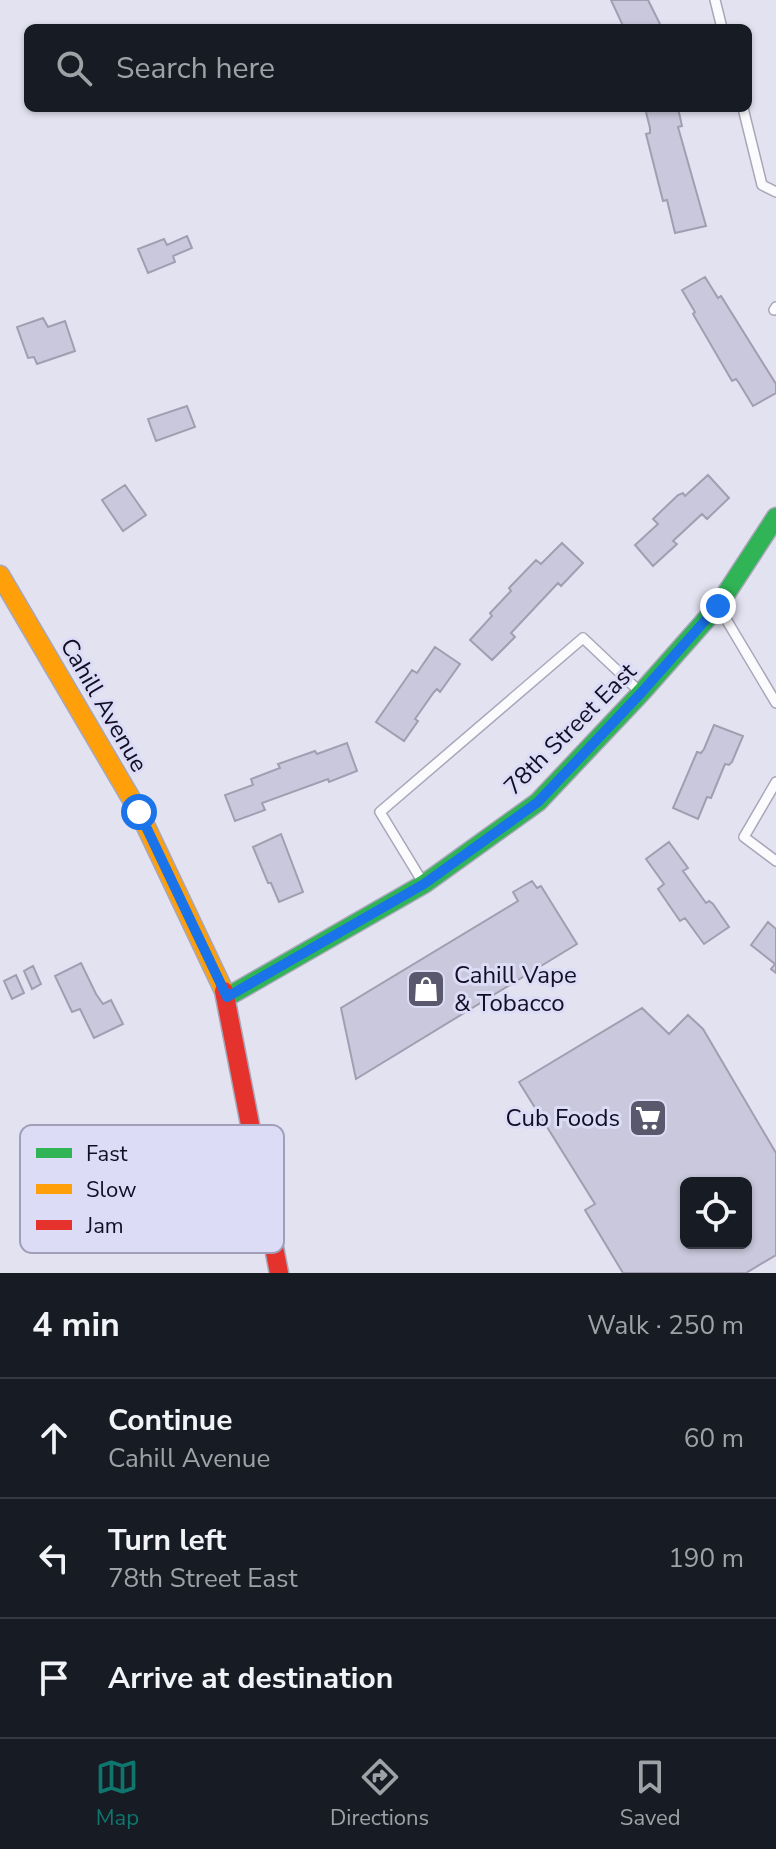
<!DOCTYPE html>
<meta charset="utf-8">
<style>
:root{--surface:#171b24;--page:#242831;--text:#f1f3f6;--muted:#9ea1a6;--line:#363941;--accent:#0f766e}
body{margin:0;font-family:"Nunito Sans",sans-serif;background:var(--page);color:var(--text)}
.controls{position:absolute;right:24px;bottom:24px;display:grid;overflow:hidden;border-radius:12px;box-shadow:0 2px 6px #0004}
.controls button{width:72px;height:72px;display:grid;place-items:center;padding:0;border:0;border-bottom:2px solid var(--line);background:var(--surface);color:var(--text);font:40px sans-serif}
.stop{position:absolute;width:24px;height:24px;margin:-18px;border:6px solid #1a73e8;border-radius:50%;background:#fff}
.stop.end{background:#1a73e8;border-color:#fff;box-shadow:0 2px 8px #0008}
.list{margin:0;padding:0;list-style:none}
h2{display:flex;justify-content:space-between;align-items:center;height:104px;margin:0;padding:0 32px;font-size:34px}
h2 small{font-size:26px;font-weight:400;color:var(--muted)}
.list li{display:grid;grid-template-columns:52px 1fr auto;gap:24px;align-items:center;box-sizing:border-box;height:120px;padding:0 32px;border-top:2px solid var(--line)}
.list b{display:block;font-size:30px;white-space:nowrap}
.list p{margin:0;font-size:26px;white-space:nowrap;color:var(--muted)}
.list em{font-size:26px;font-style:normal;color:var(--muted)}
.icon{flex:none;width:44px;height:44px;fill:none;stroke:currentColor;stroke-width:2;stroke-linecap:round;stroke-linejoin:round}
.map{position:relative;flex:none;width:776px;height:1273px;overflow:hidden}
.search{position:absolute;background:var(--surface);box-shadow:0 2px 6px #0004;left:24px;right:24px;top:24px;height:88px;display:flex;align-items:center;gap:20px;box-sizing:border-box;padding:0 28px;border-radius:12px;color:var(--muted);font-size:30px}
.sheet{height:464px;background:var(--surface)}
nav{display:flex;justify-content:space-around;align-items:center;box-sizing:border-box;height:112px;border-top:2px solid var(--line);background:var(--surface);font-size:22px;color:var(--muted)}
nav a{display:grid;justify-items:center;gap:4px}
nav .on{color:var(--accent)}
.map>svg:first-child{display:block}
.building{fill:#c9c8dc;stroke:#a09eb0;stroke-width:2;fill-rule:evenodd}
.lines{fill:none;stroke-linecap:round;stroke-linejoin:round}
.lane-casing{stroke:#a8a7b9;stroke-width:12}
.fast-casing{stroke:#a8a7b9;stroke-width:21}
.slow-casing{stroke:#a8a7b9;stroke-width:21}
.jam-casing{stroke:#a8a7b9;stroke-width:21}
.lane{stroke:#fbfbfd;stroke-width:9}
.fast{stroke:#30b455;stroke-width:18}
.slow{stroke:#ff9f0a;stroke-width:18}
.jam{stroke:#e5322d;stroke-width:18}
.route{stroke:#1a73e8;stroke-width:10}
.labels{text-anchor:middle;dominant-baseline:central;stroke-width:6;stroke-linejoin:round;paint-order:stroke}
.street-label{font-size:24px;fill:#110e25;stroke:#dddcf7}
.poi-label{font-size:24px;fill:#110e25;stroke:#dddcf7;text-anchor:start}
.key{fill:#dddcf7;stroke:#a09eb8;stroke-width:2}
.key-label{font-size:22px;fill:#110e25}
</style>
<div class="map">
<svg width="776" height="1273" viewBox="0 0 776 1273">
<rect width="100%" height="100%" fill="#e3e2f1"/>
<!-- building -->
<path class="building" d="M611 0H648L662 28H624Z
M645 108H678L682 126 678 127 706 226 675 233 667 200 663 201 646 134 650 133V128Z
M187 236 192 248 173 256 175 262 148 273 138 249 164 239 167 245Z
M705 277 718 298 721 296 776 384V393L753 406 739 383 736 379 732 381 693 314 695 312 682 290Z
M43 318 48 327 65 321 75 351 37 364 34 357 28 358 17 327Z
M187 406 195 427 156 441 148 419Z
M708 475 729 498 707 519 702 514 673 541 677 544 653 566 635 545 658 524 653 519 678 495 683 493 685 496Z
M125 485 146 515 123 531 102 500Z
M562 543 583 563 561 586 558 583 511 633 515 637 492 660 470 640 492 616 490 613 511 591 509 588 536 560 541 564Z
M435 647 460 664 440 692 437 689 434 692 415 719 418 721 404 741 376 722 412 670 417 673Z
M714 725 743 736 732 762 729 765 725 764 711 798 707 797 698 819 673 808 697 752 701 753 704 749Z
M347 743 357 771 329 782 328 779 262 803 265 810 235 821 225 795 253 785 251 779 280 768 278 764 315 751 317 754Z
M281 834 303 892 279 902 271 883H268L253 847Z
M669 842 688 868 683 871 706 903 709 901 713 904 729 927 704 944 685 918 680 921 658 889 664 884 646 859Z
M532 881 537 888 541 886 577 944 356 1079 341 1008 518 901 513 892Z
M768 922 776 929V973L771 969 775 964 751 945Z
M81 963 96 994 103 1004 111 1000 123 1024 94 1038 80 1009 72 1012 55 976Z
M33 966 41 984 32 989 24 971Z
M16 975 24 993 12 999 4 981Z
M642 1008 669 1034 688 1015 703 1029 776 1153V1255L746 1273H623L585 1210 595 1204 519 1082ZM686 1183H746V1243H686Z"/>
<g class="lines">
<defs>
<path id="lane" d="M715 0 722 28
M743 108 762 185 776 192
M774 310 776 307
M720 609 776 703
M776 782 744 837 776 861
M422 881 380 812 583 638 639 691"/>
<path id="fast" d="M227 997 424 884 538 802 641 693 718 606 776 517"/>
<path id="slow" d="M0 575 139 812 224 991"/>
<path id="jam" d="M224 991 279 1273"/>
</defs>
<!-- lane casing -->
<use href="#lane" class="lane-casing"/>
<!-- fast casing -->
<use href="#fast" class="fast-casing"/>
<!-- slow casing -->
<use href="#slow" class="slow-casing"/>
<!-- jam casing -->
<use href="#jam" class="jam-casing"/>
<!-- lane -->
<use href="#lane" class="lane"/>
<!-- fast -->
<use href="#fast" class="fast"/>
<!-- slow -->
<use href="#slow" class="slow"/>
<!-- jam -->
<use href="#jam" class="jam"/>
</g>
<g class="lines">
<!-- route -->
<path class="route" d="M139 812 227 997 424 884 538 802 641 693 718 606"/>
</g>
<!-- icons -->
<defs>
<symbol id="shop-square" viewBox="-11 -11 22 22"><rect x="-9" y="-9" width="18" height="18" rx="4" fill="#5a586c" stroke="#dddcf7"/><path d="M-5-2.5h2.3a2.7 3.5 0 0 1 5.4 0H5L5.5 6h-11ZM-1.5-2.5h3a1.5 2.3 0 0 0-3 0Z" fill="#fff"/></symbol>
<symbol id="supermarket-square" viewBox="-11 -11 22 22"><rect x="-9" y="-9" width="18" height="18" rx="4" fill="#5a586c" stroke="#dddcf7"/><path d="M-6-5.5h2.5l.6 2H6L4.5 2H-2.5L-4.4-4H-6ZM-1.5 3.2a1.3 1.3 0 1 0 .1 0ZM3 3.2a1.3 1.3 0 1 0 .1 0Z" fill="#fff"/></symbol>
</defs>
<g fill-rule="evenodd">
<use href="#shop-square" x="404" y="967" width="44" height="44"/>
<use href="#supermarket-square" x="626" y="1096" width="44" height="44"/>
</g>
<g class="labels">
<!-- street labels -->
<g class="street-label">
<text transform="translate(104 705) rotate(60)">Cahill Avenue</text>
<text transform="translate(570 729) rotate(-45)">78th Street East</text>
</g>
<!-- poi labels -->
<g class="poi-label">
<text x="454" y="975">Cahill Vape<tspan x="454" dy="28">&amp; Tobacco</tspan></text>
<text x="620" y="1118" text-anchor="end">Cub Foods</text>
</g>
</g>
<!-- legend -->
<rect x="20" y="1125" width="264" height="128" rx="12" class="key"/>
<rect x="36" y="1148" width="36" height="10" fill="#30b455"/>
<rect x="36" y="1184" width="36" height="10" fill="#ff9f0a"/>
<rect x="36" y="1220" width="36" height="10" fill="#e5322d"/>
<g class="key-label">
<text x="86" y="1161">Fast</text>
<text x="86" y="1197">Slow</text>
<text x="86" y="1233">Jam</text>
</g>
</svg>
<div class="controls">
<button><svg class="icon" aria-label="locate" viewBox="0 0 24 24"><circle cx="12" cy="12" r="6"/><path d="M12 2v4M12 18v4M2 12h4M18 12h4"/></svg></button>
</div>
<div class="stop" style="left:139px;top:812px"></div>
<div class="stop end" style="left:718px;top:606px"></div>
<div class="search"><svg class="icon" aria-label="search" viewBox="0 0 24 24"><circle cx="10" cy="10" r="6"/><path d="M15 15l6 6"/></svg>Search here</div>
</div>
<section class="sheet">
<h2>4 min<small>Walk · 250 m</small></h2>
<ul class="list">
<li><svg class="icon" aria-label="ahead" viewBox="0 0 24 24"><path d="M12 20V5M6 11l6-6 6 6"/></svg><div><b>Continue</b><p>Cahill Avenue</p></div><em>60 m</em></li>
<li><svg class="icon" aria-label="left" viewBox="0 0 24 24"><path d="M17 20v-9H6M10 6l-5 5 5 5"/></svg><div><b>Turn left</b><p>78th Street East</p></div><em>190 m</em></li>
<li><svg class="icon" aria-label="arrive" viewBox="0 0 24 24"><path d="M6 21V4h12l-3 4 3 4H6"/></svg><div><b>Arrive at destination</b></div></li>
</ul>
</section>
<nav>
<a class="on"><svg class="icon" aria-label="map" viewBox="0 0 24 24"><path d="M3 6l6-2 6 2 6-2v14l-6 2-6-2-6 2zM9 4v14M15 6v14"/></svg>Map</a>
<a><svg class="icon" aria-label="directions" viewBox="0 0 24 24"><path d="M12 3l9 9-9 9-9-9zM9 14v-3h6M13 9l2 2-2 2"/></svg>Directions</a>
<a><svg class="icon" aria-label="saved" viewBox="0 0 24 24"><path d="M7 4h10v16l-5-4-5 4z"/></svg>Saved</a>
</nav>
